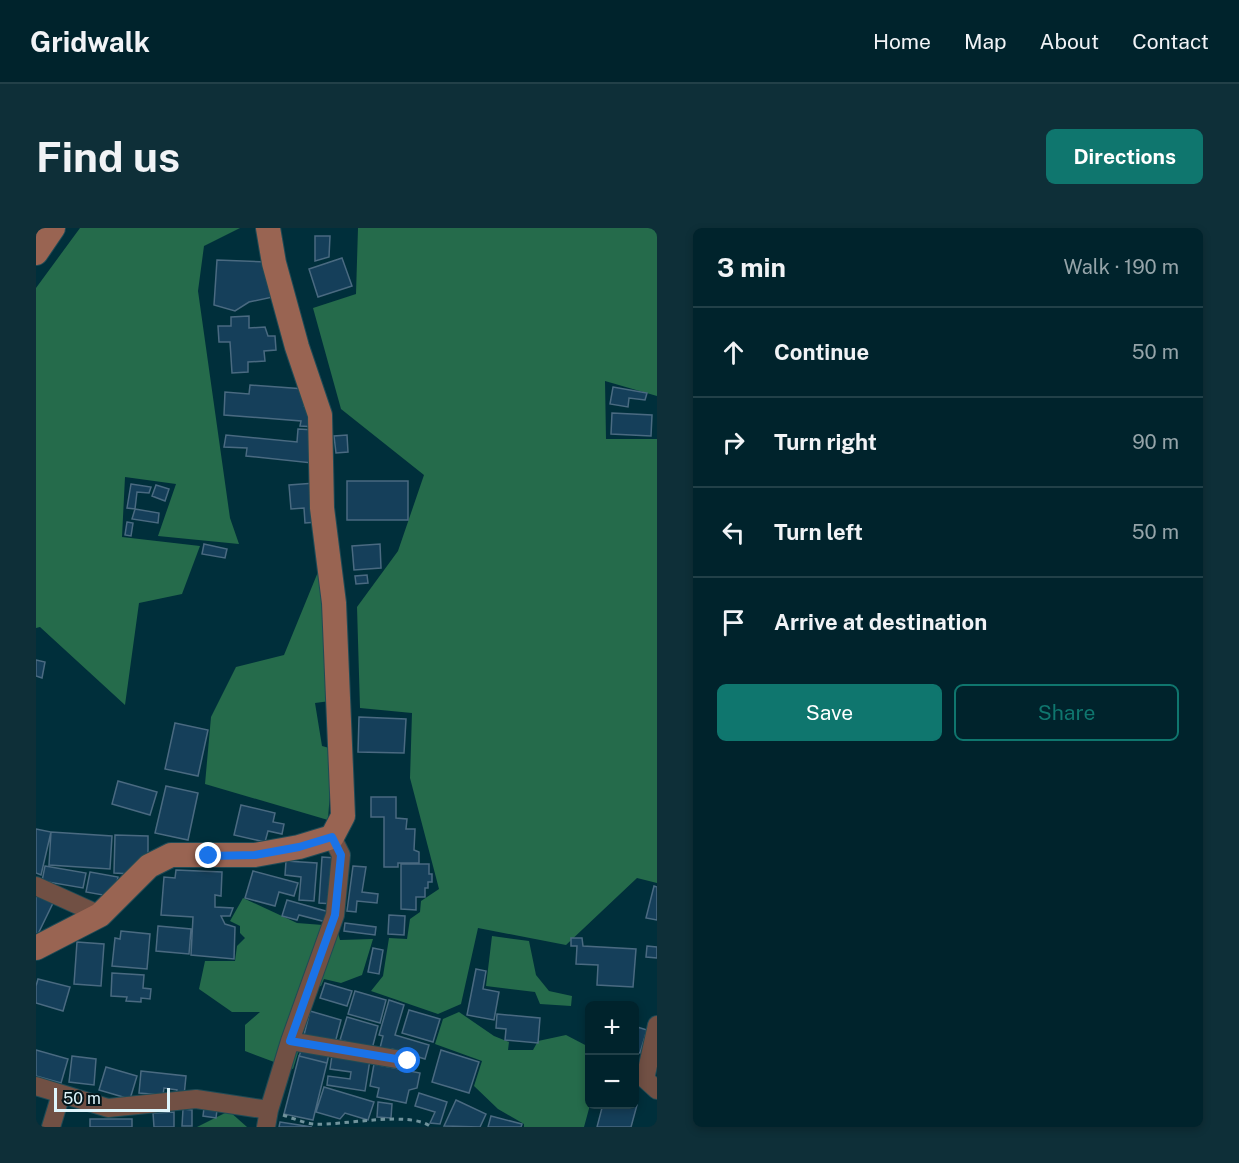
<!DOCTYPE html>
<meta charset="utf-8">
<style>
:root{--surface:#00232c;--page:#0e2f38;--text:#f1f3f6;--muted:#95a4a9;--line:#224048;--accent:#0f766e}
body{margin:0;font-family:"Public Sans",sans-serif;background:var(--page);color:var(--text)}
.controls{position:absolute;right:18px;bottom:18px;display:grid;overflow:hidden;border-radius:9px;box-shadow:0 3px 9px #0003}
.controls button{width:54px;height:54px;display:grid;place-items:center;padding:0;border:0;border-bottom:2px solid var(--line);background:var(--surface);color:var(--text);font:30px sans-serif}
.scale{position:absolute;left:18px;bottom:15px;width:116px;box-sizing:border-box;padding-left:6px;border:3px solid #def5fc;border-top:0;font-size:16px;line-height:21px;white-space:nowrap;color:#def5fc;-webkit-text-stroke:4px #04151a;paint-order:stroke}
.stop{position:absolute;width:18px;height:18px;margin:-14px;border:4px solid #1a73e8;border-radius:50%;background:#fff}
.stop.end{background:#1a73e8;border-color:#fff;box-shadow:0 2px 6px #0008}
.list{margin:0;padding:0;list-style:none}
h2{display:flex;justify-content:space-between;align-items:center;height:78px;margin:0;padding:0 24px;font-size:26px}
h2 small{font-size:20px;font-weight:400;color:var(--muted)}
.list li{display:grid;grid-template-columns:39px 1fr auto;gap:18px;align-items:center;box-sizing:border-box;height:90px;padding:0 24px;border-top:2px solid var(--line)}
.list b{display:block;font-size:22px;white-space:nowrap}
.list em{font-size:20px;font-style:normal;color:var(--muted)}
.actions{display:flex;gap:12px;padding:18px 24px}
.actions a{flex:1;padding:14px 0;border:2px solid var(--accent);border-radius:9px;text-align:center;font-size:21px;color:var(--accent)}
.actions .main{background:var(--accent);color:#fff}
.icon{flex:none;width:33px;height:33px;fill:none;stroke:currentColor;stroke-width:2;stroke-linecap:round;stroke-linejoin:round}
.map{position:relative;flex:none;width:621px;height:899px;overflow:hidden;border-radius:9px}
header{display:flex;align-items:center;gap:36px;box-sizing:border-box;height:84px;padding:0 30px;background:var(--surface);border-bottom:2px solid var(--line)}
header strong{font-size:28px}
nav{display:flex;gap:33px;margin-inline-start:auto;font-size:21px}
.intro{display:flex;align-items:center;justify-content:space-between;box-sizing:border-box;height:144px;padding:0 36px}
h1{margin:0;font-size:42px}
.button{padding:15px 27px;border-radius:9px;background:var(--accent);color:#fff;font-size:21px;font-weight:700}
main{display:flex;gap:36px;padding:0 36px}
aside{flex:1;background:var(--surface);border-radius:9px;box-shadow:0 3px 9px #0003}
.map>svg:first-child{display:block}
.forest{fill:#256b4b}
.building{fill:#153f5a;stroke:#4a6a81;stroke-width:1.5}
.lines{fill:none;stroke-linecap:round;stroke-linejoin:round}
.street-casing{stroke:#1f4b56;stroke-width:20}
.secondary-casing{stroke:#1f4b56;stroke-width:26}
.path{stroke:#70939c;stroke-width:3;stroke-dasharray:4.5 4.5;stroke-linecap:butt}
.street{stroke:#715044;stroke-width:18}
.secondary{stroke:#996452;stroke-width:24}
.route{stroke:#1a73e8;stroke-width:8}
</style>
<header>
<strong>Gridwalk</strong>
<nav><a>Home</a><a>Map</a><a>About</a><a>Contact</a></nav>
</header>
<div class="intro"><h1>Find us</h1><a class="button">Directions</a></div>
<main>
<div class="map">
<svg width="621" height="899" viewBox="0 0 621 899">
<rect width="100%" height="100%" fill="#002f3b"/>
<!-- forest -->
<path class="forest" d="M44 0H204L168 18 162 63 194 290 203 316 122 308 140 256 89 249 86 309 164 318 146 366 103 375 89 477 4 399 0 400V60Z
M322 0H621V168L569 153 570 211H621V655L601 650 530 717 442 700 425 776 402 786 335 763 347 748 353 710 371 711 374 691 384 684 385 673 403 661 374 550 376 485 324 480 321 379 362 323 388 247 305 181 277 80 320 66Z
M291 322 294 473 279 475 286 518 297 521 292 592 169 556 175 489 200 439 248 427Z
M207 670 261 695 300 698 304 712 337 711 326 747 305 755 288 751 285 758 278 760 262 805 266 812 257 841 209 823V797L224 784H196L163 761 169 733H199L201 718 209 710 204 705V698L194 693Z
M456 708 493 713 500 747 513 763 536 768 535 778 504 776 499 764 450 758Z
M423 784 458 808 473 814 472 822H497L502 813 530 807 553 819 554 877 548 899H488V896L462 881 438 858 446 833 399 816 407 791Z
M193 883 211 899H161Z"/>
<!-- building -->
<path class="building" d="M279 8H294L293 29 279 33Z
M306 30 316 58 282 69 273 41Z
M181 32 231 34 237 69 213 74 199 83 178 77Z
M213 88V100L229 99 232 108H239L240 122 228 123 229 133 212 134V144L196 145 194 114H183L182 98H195V89Z
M214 157 269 161 268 178 276 179 281 199 264 198 265 193 188 187 189 164 213 166Z
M577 159 611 165 609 172 593 170 592 179 574 176Z
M576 185 616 187 615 208 575 206Z
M262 201 279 202 276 235 210 228 211 220 188 219 190 207 261 214Z
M311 207 312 224 300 225 298 208Z
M311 253H372V292H311Z
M279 255 282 294 269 295 268 280 255 281 253 257Z
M95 256 115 259 113 265 101 264 99 281 91 280Z
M120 257 133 261 129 273 116 268Z
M99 281 123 285 122 295 96 291Z
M91 294 97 295 95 308 89 307Z
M168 316 191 321 189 330 166 326Z
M344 316 345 340 318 342 316 318Z
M331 347 332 355 320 356 319 348Z
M0 432 9 434 6 450 0 448Z
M323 489 370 491 368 525 322 524Z
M139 495 172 502 162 548 129 541Z
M82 553 121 564 114 587 76 576Z
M130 558 162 565 152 612 119 605Z
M335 569H360V590L371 591 370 601H379L378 622 383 624V635H362V639H348V589H335Z
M205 577 239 585 237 594 248 596 246 606 232 603 229 614 198 607Z
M0 601 15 604 5 647 0 645Z
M15 604 76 608 74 641 13 637Z
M79 607 112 608V630L96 646 78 645Z
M286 629 300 630 297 676 283 675Z
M250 633 281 635 278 673 263 672 265 649 249 647Z
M365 636H393V646H396V654H392V660H389V669H380V682L365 681Z
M9 638 50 645 47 660 6 653Z
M317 638 330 639 326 664 342 666 341 675 321 673 320 684 311 683Z
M140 642 186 644 185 668 179 667V679L197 680 194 688H185L189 696 199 699 198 731 155 727 157 689 125 687 128 649 139 650Z
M217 643 262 655 258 668 243 664 239 678 209 670Z
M54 644 82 649 78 669 50 664Z
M618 658 621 659V692L610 690Z
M0 667 17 675 1 708 0 707Z
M251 672 297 685 294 695 263 687 261 692 246 688Z
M353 687 369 688 368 707 352 706Z
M309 695 340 699 339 707 308 703Z
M122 698 155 701 153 726 120 723Z
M85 703 114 706 111 741 76 738 79 710 84 711Z
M535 710H546L547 718 600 721 597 759 561 757 562 737 540 736 541 718H535Z
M41 714 68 716 65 758 38 756Z
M611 718 621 719V730L610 729Z
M337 720 347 722 343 746 332 744Z
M440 741 450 743 447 761 463 764 458 792 431 787Z
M76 745 108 747 107 760 115 761 114 771 105 770V774L90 773 91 769 75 768Z
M2 751 34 759 27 783 0 775V758Z
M289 755 316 763 311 778 284 770Z
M319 763 350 772 344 795 312 786Z
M353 772 368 777 359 807 393 817 389 831 356 821 355 828 343 824 347 808 343 807Z
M373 782 404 791 397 814 366 805Z
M274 783 305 792 299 815 268 807Z
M461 786 504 790 502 815 469 812 470 801 460 800Z
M311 789 342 798 336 821 304 812Z
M598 798 611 802 604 825 598 823Z
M266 821 293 826 291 835 263 828Z
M0 822 32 831 25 855 0 848Z
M405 822 443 834 433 865 396 854Z
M296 827 334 832 329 863 291 857 292 848 314 851 315 844 294 841Z
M36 828 60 831 58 857 33 854Z
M263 828 291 835 277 892 248 886Z
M338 836 384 845 381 860 373 862 370 875 341 869 343 860 334 858Z
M70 839 101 848 94 871 63 862Z
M105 843 150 848 148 868H140L141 862 128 860 127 867 103 865Z
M288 859 338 874 332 892 309 885 304 891 280 884Z
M383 865 411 874 404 896 394 895 399 884 379 878Z
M420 872 450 886 444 899 408 898Z
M342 874 356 876 355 890 341 889Z
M567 876 601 877 595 899H561Z
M168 880 181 882 180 890 167 888Z
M147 881 156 882V898H146Z
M138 884V899H118L117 885Z
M455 888 486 896 485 899H452Z
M54 891H96V899H54Z
M244 894 276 899H243Z"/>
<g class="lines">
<defs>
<path id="street" d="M0 658 64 687
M621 797 609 851 621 862
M254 813 372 833
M0 858 72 880 160 871 233 882
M15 899 25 866
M230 899 233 882 254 813 299 687 305 627 296 609"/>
<path id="secondary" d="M0 25 17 0
M0 720 64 687 113 638 135 627H219L263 619 296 609 307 588 298 375 286 280 284 187 261 119 238 35 232 0"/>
</defs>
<!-- street casing -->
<use href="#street" class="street-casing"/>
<!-- secondary casing -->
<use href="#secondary" class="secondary-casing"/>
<!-- path -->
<path class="path" d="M247 887C256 890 268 895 278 896 306 898 374 882 395 899"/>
<!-- street -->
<use href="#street" class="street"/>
<!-- secondary -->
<use href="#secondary" class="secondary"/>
</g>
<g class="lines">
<!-- route -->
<path class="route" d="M173 628 219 627 263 619 296 609 305 627 299 687 254 813 372 833"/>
</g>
</svg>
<div class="controls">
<button>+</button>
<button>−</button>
</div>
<div class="scale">50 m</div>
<div class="stop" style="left:372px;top:833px"></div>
<div class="stop end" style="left:173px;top:628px"></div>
</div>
<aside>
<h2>3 min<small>Walk · 190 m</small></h2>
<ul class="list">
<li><svg class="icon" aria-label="ahead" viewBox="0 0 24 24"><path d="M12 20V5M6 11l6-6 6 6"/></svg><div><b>Continue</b></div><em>50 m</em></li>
<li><svg class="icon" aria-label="right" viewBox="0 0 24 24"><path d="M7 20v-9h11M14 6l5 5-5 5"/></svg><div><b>Turn right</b></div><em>90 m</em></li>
<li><svg class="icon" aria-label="left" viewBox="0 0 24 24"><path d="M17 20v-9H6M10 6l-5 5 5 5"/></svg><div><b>Turn left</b></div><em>50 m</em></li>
<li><svg class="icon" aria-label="arrive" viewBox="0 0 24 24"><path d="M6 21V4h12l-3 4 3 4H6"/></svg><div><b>Arrive at destination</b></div></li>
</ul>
<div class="actions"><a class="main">Save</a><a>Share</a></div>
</aside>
</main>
